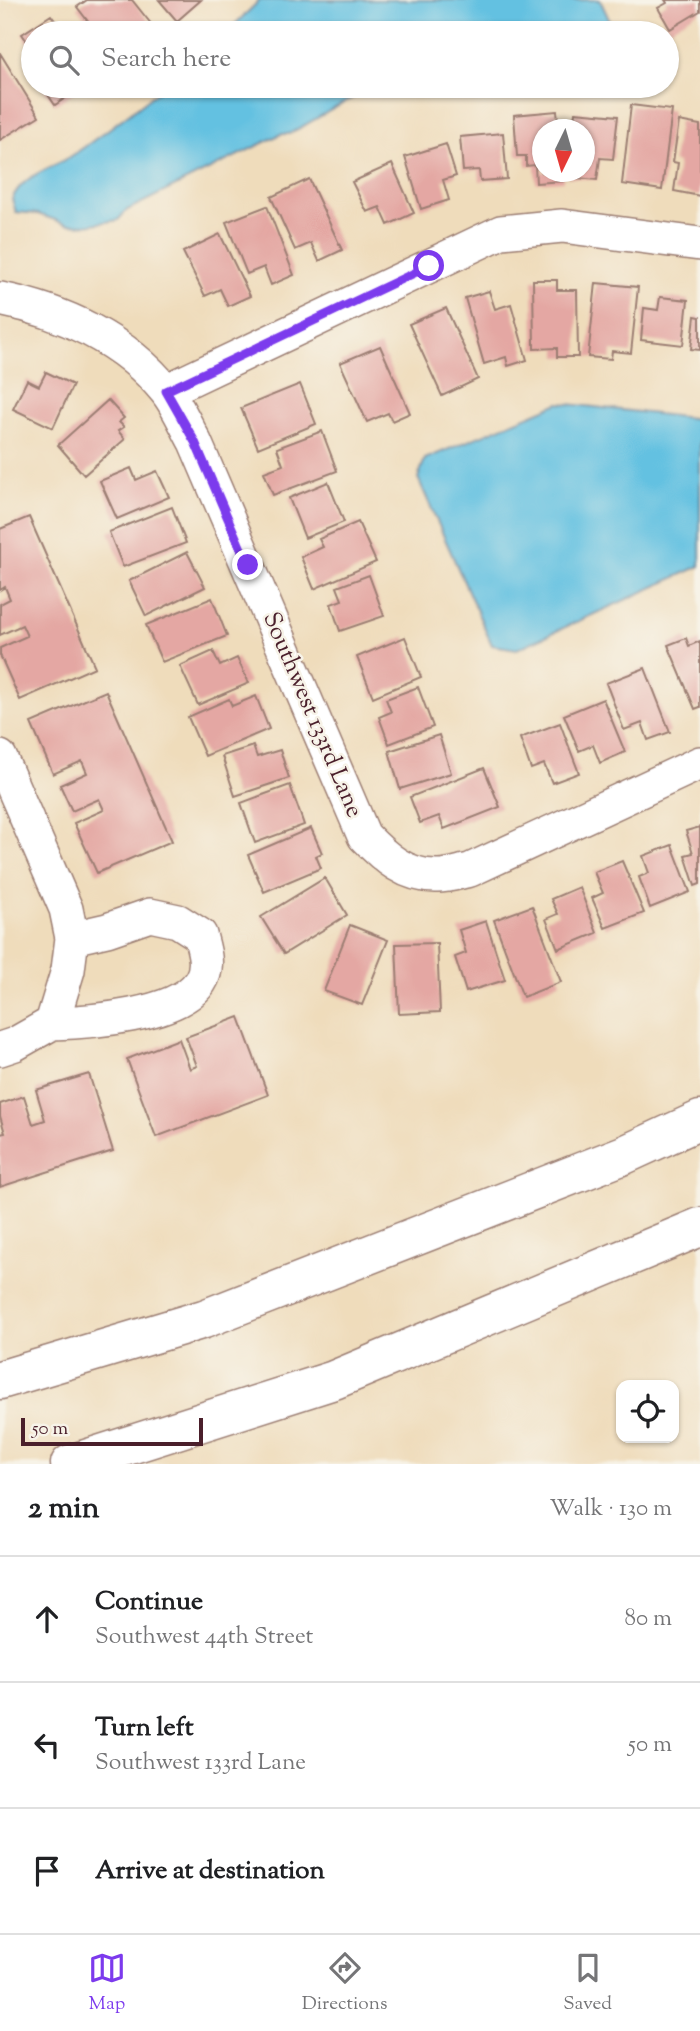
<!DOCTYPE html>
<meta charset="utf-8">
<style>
:root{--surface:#fff;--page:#f2f2f2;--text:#202124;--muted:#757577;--line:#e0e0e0;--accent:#7c3aed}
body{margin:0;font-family:"Sorts Mill Goudy",serif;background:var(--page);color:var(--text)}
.controls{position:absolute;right:21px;bottom:21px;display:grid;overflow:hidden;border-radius:14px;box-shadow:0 2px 5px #0004}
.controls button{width:63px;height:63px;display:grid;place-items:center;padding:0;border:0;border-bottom:2px solid var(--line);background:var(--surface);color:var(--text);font:35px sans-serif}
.compass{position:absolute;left:532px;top:119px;width:63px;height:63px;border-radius:50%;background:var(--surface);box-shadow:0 2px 5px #0004;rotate:185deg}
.scale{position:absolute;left:21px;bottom:18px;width:182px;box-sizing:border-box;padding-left:7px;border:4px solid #4a1f2b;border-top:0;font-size:19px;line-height:24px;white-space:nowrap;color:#4a1f2b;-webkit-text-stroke:5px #f7f3e8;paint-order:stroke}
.stop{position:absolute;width:21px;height:21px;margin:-16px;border:5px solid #7c3aed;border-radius:50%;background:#fff}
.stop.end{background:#7c3aed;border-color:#fff;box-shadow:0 2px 7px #0008}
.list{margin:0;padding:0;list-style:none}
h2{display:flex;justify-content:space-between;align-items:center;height:91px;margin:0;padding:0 28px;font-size:30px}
h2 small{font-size:23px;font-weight:400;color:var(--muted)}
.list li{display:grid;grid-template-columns:46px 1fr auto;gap:21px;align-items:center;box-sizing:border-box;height:126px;padding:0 28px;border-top:2px solid var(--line)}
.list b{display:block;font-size:26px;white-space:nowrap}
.list p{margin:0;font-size:23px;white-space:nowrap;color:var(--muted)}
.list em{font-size:23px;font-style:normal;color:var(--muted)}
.icon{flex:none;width:38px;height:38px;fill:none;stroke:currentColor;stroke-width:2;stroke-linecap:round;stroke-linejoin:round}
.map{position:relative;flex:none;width:700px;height:1464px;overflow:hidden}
.search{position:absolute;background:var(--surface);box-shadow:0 2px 5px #0004;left:21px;right:21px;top:21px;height:77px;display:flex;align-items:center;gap:18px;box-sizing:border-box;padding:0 24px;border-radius:38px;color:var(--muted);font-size:26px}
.sheet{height:469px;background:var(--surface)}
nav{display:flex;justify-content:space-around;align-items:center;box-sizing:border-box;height:98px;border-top:2px solid var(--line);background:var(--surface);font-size:19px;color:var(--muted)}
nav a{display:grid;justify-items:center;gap:4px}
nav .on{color:var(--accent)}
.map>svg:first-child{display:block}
.water{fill:#63c1e1;stroke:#567086;stroke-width:2}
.building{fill:#e4a7a3}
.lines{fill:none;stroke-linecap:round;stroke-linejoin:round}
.minor-casing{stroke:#9c7e73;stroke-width:36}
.highway-casing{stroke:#9c7e73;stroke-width:41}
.minor{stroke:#fff;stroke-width:33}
.highway{stroke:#fff;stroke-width:38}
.route{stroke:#7c3aed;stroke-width:9}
.labels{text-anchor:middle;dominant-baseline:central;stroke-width:5;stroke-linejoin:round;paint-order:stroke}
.street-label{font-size:24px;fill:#4a1f2b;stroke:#f7f3e8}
</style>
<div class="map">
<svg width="700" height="1464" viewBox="0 0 700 1464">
<rect width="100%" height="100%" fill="#f7f3e8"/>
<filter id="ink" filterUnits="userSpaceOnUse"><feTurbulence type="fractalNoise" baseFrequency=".0143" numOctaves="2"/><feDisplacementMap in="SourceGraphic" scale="14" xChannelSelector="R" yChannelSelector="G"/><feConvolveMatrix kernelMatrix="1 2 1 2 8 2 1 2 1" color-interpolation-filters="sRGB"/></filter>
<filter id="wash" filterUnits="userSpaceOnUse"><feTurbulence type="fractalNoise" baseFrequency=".00686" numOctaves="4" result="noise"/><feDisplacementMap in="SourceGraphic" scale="28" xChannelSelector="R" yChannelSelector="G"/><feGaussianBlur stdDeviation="1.57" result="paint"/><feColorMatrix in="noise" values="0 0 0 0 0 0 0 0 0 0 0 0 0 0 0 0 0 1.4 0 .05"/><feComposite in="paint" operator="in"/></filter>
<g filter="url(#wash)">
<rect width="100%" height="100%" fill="#efdcbb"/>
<!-- water -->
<path class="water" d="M260 0H600L609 19 610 33H226Z
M165 86H379L363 92 289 134H281L127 210 118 220 85 225 67 224 38 214 16 212 12 199C23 174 52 169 73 155 105 133 135 109 165 86Z
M559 403 700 419V566L517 649 492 645 418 478 425 459Z"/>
<g id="blocks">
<!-- building -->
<path class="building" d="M87 0H132L152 25 142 33H97L77 7Z
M159 0H201L177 21Z
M665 0H700V11L670 29 658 8 667 3Z
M51 15 64 33H33V50L22 34Z
M0 53 39 116 0 140Z
M42 86H83L55 105Z
M631 105 672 110 662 190 622 184Z
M557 111 559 130H542V172H562L563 181 536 183 535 165 526 166V156H517L514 115Z
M575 112 618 116 613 159 600 158 597 180 568 177 569 172H584V130H573Z
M679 121 700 125V196L674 191 678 163 673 162Z
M503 133 507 179 480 181 479 170 463 171 460 137Z
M446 144 456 176 443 180 449 200 421 209 405 157Z
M392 164 414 213 388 225 380 207 367 212 352 182Z
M309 179 342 250 319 261 311 243 295 250 271 197Z
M267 206 294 275 271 285 264 267 247 274 226 222Z
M220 234 250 296 228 306 220 289 205 296 183 252Z
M533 280H557V290H577L578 357H557V348L534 349Z
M596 283 638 287 631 353 612 351 611 359 588 357Z
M489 291 495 309 511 304 527 360 508 366 506 357 484 364 465 298Z
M660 297 688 300 683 345 641 340 644 308 658 310Z
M446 308 478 379 442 396 409 324Z
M695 316 700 317V350L691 349Z
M380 346 410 413 392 421 388 413 367 422 340 363Z
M46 372 73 385 53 428 13 409 27 380 39 386Z
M300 384 316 424 258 448 241 408Z
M108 400 124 418 119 422 124 427 118 431 125 439 84 475 58 445Z
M322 431 337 471 273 495 264 472 283 465 277 448Z
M131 468 136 480 157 471 169 497 117 519 100 481Z
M328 482 344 522 305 538 289 498Z
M172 507 186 543 123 567 109 532Z
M29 517 95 667 20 700 0 655V648L27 636 22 625 0 635V604L10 599 5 587 0 590V529Z
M358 522 376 562 314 589 301 557 323 547 319 539Z
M187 552 205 587 146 616 129 581Z
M369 575 384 616 340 631 331 604 342 600 337 587Z
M212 598 227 636 162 662 146 625Z
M405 637 421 677 373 697 357 657Z
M686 638 689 646 700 641V707L695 709 668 645Z
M213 651 220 666 237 658 249 683 198 705 180 666Z
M645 668 670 732 648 740 642 723 624 730 606 683Z
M418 687 433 727 389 744 379 717 391 712 386 699Z
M106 691 172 841 97 873 74 823 104 810 99 799 72 811 60 785 87 773 82 761 53 774 31 723Z
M256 696 269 729 205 756 188 717 229 699 232 706Z
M603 699 625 752 600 763 593 745 579 751 564 715Z
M560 723 579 773 552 783 544 764 531 769 520 738Z
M439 735 451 773 400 789 389 751Z
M253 746 257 757 280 750 289 778 235 796 222 756Z
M484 768 500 807 444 829 439 816 420 823 410 797Z
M290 785 304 825 255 843 241 803Z
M700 827V884L695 886 685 855 693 853 686 831Z
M311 828 322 853 316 856 321 868 264 892 248 855Z
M672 845 690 892 650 908 639 877 649 873 643 856Z
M622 861 644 913 605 928 592 898 603 893 594 872Z
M325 878 347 915 284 954 261 917Z
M579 887 597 933 558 949 546 919 558 914 551 899Z
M532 906 561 982 523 997 494 920Z
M486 921 505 980 466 992 455 957 466 953 459 930Z
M350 925 388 940 362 1005 324 991Z
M437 943 440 1012 399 1014 396 944Z
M239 1017 268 1095 156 1137 127 1059 179 1039 190 1069 197 1066 186 1037Z
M89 1074 113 1151 0 1187V1134L5 1133 0 1116V1104L24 1096 33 1124 45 1120 36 1090Z"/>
</g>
</g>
<g filter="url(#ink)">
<use href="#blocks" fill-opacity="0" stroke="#9c7e73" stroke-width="2"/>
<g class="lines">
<defs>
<path id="minor" d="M0 299C62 311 125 340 166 391 178 406 186 426 195 442L364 836C384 857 406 877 438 876 448 876 460 872 470 870L700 763
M166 391 501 232 562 226 700 244
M0 757 66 909 72 938 68 970 52 1023 15 1044 0 1049
M52 1023C89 1022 178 1016 200 982 210 967 204 950 200 935L178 921 150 915 107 930 72 938"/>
<path id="highway" d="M0 1380 204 1319 624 1155 700 1120
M70 1464 334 1380 700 1227"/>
</defs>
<!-- minor casing -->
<use href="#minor" class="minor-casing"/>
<!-- highway casing -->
<use href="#highway" class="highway-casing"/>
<!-- minor -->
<use href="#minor" class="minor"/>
<!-- highway -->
<use href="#highway" class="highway"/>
</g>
</g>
<g class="lines" filter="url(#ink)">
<!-- route -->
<path class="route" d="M248 565 195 442 166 391 429 266"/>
</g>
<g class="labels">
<!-- street labels -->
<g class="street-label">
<text transform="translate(312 715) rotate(67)">Southwest 133rd Lane</text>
</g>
</g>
</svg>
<div class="controls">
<button><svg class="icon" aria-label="locate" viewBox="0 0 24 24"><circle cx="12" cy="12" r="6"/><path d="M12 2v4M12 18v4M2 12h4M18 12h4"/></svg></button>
</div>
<svg class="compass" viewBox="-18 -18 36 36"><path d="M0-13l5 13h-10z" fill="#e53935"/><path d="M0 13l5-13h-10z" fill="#757577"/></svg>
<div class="scale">50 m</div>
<div class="stop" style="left:429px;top:266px"></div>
<div class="stop end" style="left:248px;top:565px"></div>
<div class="search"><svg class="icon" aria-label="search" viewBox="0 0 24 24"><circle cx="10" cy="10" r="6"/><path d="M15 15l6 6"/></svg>Search here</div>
</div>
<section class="sheet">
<h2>2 min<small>Walk · 130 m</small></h2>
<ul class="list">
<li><svg class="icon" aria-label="ahead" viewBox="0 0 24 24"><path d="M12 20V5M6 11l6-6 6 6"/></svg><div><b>Continue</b><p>Southwest 44th Street</p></div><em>80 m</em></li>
<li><svg class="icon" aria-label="left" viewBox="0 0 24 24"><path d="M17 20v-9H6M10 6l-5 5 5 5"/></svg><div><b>Turn left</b><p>Southwest 133rd Lane</p></div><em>50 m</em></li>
<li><svg class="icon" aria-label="arrive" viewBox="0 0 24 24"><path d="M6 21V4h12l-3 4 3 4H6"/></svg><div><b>Arrive at destination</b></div></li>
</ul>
</section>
<nav>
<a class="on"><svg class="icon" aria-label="map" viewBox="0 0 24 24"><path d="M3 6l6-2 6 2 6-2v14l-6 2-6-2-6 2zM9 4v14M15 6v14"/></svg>Map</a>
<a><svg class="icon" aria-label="directions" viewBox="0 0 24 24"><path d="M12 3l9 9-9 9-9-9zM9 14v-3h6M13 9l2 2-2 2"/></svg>Directions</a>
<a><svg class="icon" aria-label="saved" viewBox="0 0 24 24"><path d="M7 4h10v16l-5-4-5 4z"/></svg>Saved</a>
</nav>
